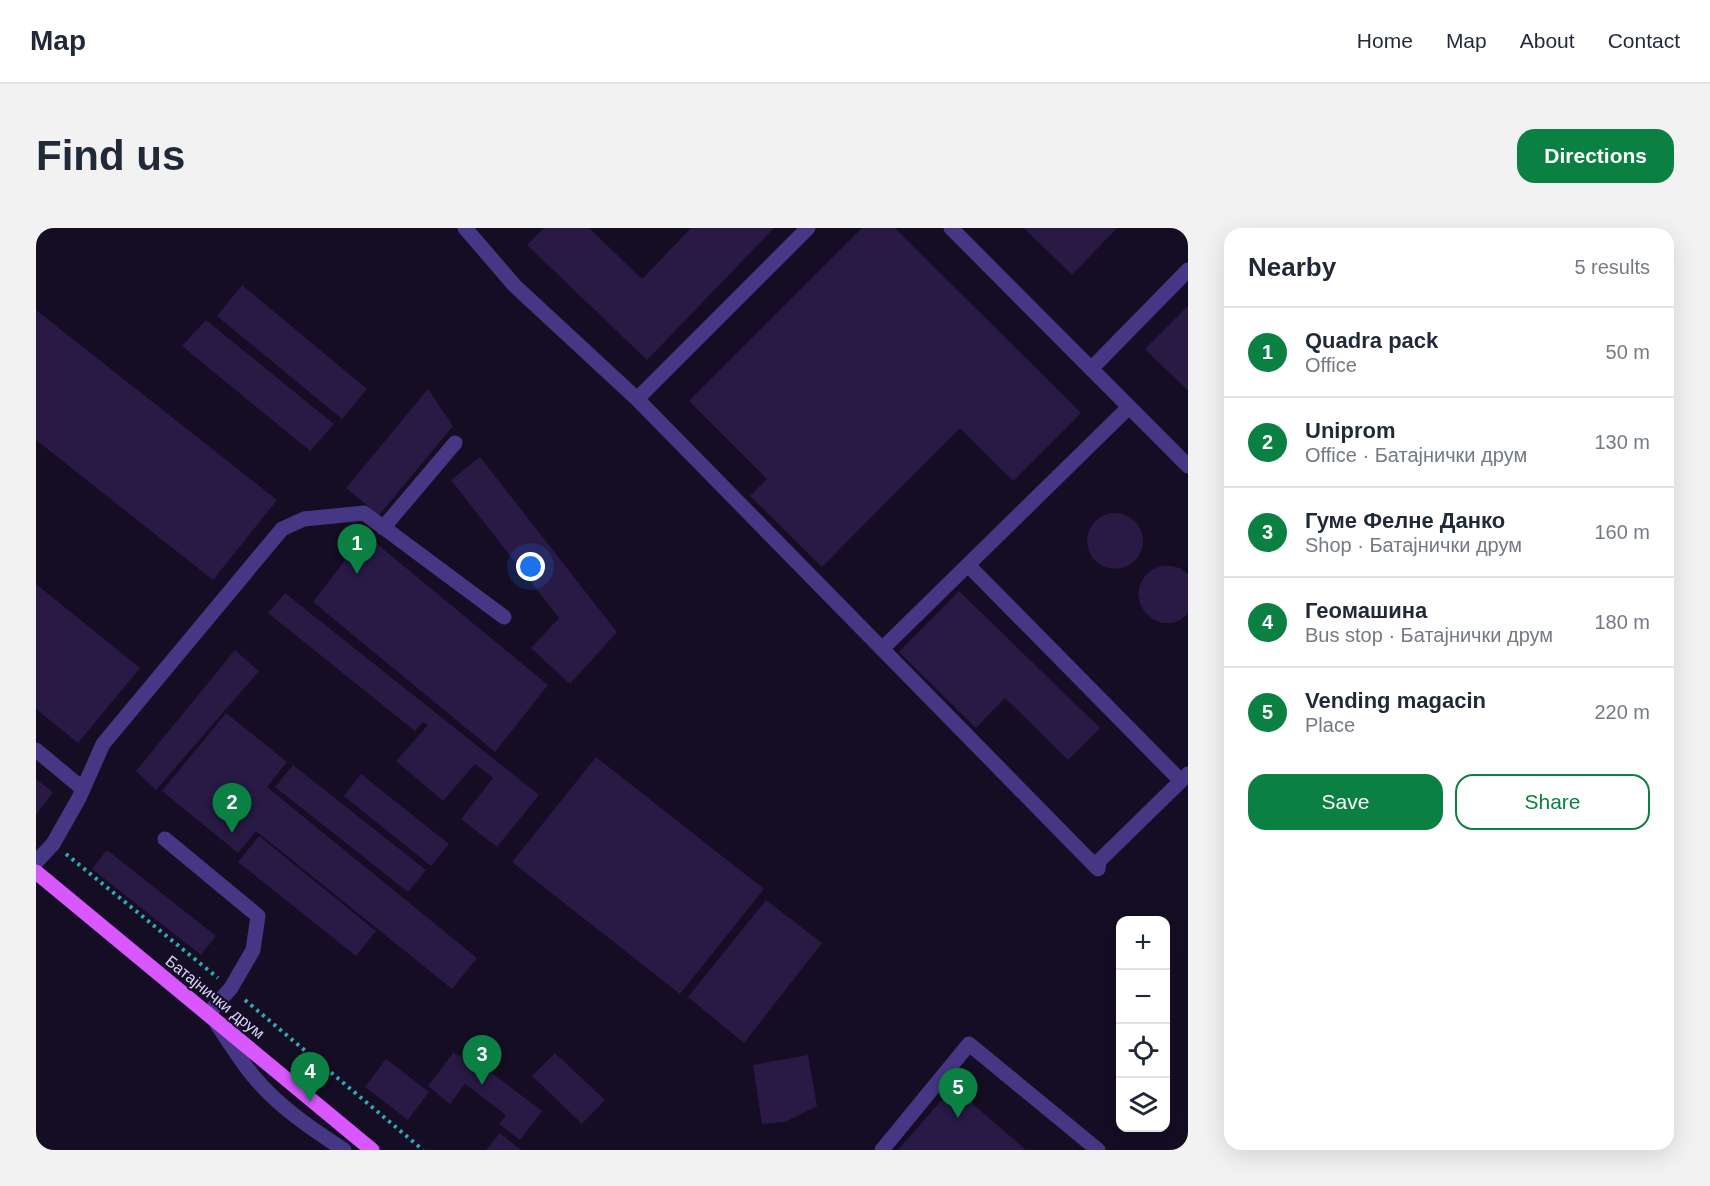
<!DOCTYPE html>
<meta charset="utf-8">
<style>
:root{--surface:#fff;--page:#f2f2f3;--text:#1f2937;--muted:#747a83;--line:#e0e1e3;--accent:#0b8043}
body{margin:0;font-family:Arial,sans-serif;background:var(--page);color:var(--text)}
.controls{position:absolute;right:18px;bottom:18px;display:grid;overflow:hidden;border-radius:12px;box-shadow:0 6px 24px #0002}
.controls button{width:54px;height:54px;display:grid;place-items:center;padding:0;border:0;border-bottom:2px solid var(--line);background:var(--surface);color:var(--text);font:30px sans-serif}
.you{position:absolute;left:495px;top:339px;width:21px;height:21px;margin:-15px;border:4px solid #fff;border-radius:50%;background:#1a73e8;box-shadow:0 0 0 9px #1a73e833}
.badge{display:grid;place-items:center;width:39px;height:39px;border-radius:50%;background:var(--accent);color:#fff;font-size:20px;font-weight:700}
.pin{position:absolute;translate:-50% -50px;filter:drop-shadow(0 2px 3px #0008)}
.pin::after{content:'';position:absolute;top:32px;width:21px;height:18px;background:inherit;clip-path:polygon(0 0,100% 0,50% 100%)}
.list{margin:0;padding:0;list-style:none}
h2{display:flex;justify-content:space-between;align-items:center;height:78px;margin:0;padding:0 24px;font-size:26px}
h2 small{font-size:20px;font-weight:400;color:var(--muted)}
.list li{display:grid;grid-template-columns:39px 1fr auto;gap:18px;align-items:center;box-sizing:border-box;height:90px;padding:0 24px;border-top:2px solid var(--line)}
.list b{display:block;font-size:22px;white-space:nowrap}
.list p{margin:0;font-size:20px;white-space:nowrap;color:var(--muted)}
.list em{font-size:20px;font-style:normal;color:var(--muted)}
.actions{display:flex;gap:12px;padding:18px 24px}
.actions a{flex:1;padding:14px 0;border:2px solid var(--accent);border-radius:18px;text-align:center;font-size:21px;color:var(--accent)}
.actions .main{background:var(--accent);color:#fff}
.icon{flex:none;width:33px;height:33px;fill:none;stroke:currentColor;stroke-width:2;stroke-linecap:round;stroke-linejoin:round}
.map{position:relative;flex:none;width:1152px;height:922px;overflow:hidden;border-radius:18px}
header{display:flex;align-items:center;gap:36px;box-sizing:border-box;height:84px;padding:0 30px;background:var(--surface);border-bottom:2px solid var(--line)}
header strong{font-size:28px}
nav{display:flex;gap:33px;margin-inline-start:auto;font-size:21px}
.intro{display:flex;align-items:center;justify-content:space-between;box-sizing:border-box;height:144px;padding:0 36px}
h1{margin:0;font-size:42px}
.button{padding:15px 27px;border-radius:18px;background:var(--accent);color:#fff;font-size:21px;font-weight:700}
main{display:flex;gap:36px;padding:0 36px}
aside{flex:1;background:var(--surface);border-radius:18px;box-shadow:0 6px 24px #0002}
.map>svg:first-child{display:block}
.building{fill:#281945}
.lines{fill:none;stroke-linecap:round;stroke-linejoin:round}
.path{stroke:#2bacb8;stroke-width:4;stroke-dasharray:3 4.5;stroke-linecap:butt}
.minor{stroke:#453784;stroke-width:15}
.major{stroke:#d957ff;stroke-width:15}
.labels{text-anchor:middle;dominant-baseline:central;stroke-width:4.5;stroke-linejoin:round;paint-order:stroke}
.street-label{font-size:16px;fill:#dcd0ff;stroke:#140d23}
</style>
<header>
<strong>Map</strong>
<nav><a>Home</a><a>Map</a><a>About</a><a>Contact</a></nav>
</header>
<div class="intro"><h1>Find us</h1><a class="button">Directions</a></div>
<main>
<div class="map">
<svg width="1152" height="922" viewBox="0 0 1152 922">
<rect width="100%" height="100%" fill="#140d23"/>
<!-- building -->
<path class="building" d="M508 0H553L606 51 655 0H738L611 132 491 17Z
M826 0H859L1045 185 977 253 924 200 786 339 714 268 731 251 653 173Z
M988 0H1081L1036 47Z
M206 57 331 161 306 191 181 88Z
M1152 78V163L1109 121Z
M0 82 241 272 177 352 0 212Z
M170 92 298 196 274 223 146 118Z
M392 161 417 198 343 287 310 260Z
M444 229 581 404 534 456 495 420 523 390 415 252Z
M1051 313a28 28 0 1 1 56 0a28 28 0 1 1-56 0Z
M329 306 512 457 459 524 277 374Z
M1126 338H1135L1144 340 1152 346V386L1144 392 1136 395H1126L1116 391 1109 384 1104 376 1102 366 1104 356 1109 348 1117 341Z
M0 356 104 440 42 515 0 481Z
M923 363 1064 500 1032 532 969 470 940 500 863 424Z
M249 365 503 567 461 619 425 591 457 550 439 536 407 573 360 533 392 497 387 494 379 503 232 385Z
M199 422 223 443 120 562 100 543Z
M190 485 251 534 231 559 441 730 416 761 220 603 202 625 126 563Z
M560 529 728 661 644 766 476 634Z
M257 537 390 642 372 664 239 559Z
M325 546 413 616 395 638 308 568Z
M0 551 17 564 0 587Z
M223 608 340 703 320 728 202 634Z
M71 622 180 708 165 727 56 641Z
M730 672 786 715 708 815 652 769Z
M417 825 444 836 506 883 484 912 463 896 470 887 429 856 414 876 392 858Z
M519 825 569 872 546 896 496 848Z
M772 827 781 878 749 894 726 896 717 837Z
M350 831 393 864 372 892 329 859Z
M917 859 990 922H862Z
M464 905 485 922H450Z"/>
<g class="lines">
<!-- path -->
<path class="path" d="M30 626 182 750
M209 772 387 922"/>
<!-- minor -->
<path class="minor" d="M429 0 479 58 601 171 1062 641 1063 633 1152 546
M915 0 1152 238
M1055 141 1152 42
M601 171 772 0
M347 300 419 215
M932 337 1145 553
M846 421 1093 179
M0 522 47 561
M129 611 222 688 217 722 195 760 172 786
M0 634 17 616 43 570 67 516 246 301 268 291 328 285 468 389
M181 796C193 814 204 832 218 849 243 879 276 901 308 922
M846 922 933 816 1062 922"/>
<!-- major -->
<path class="major" d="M0 644 336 922"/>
</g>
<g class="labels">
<!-- street labels -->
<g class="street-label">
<text transform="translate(179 769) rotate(39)">Батајнички друм</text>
</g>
</g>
</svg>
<div class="controls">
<button>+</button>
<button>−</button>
<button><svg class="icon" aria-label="locate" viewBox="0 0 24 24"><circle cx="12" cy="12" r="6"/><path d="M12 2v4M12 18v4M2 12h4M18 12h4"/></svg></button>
<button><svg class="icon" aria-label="layers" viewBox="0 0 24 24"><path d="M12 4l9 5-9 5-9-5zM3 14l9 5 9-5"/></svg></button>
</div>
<div class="you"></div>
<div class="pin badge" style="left:321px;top:346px">1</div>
<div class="pin badge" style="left:196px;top:605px">2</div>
<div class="pin badge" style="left:446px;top:857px">3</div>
<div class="pin badge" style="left:274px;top:874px">4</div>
<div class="pin badge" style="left:922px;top:890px">5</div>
</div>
<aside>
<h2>Nearby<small>5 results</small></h2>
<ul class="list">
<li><span class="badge">1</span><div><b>Quadra pack</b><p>Office</p></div><em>50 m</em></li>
<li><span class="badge">2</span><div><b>Uniprom</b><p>Office · Батајнички друм</p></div><em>130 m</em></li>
<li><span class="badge">3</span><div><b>Гуме Фелне Данко</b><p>Shop · Батајнички друм</p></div><em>160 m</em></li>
<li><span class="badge">4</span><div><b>Геомашина</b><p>Bus stop · Батајнички друм</p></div><em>180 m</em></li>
<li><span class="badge">5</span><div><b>Vending magacin</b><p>Place</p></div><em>220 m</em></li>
</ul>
<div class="actions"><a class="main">Save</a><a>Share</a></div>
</aside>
</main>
